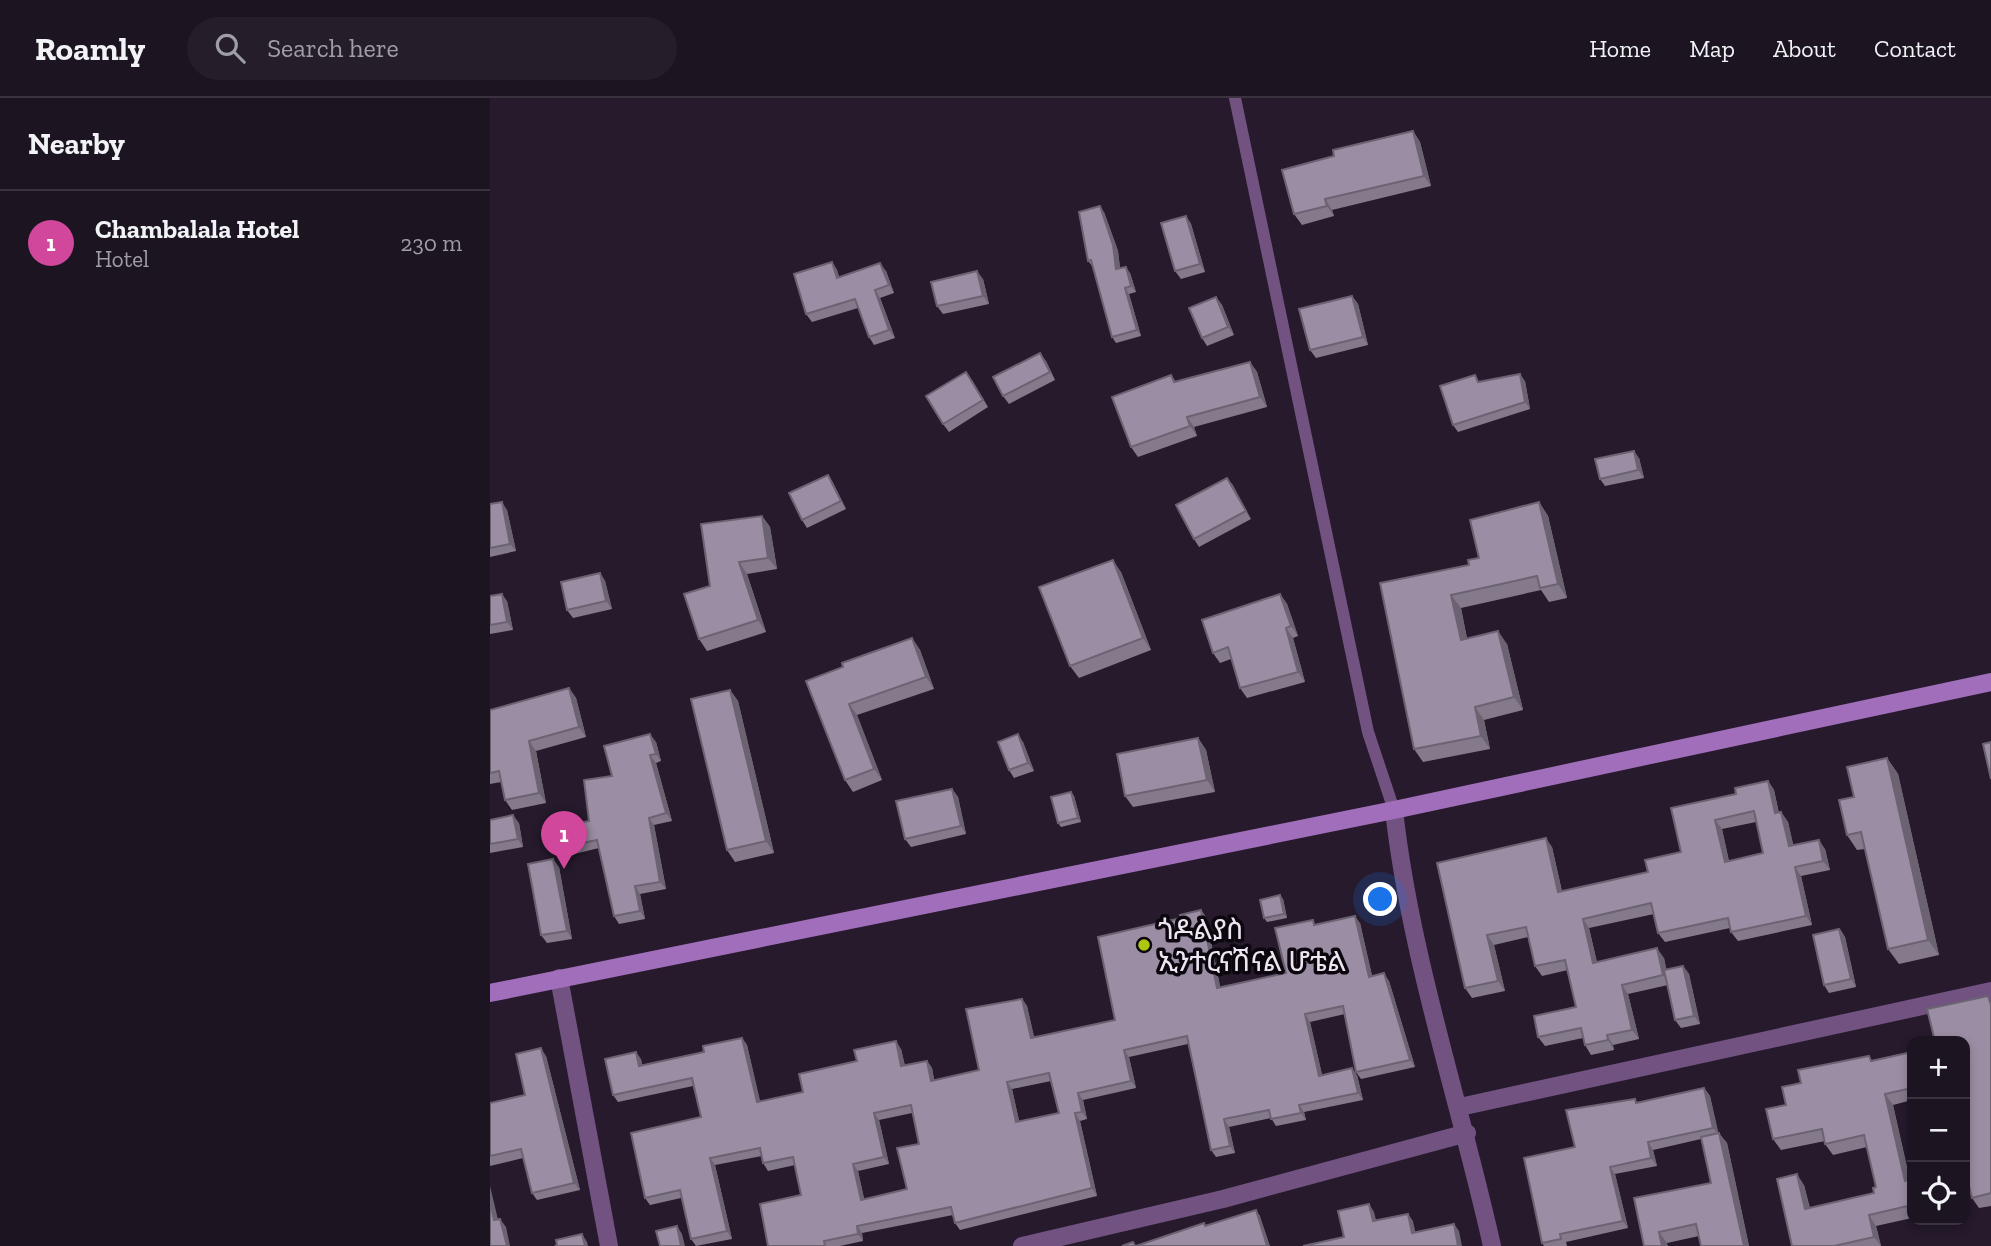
<!DOCTYPE html>
<meta charset="utf-8">
<style>
:root{--surface:#1c1421;--page:#251d2a;--text:#f1f3f6;--muted:#a09ea5;--line:#3a333f;--accent:#acc611}
body{margin:0;font-family:"Zilla Slab","Noto Sans Ethiopic",serif;background:var(--page);color:var(--text)}
.controls{position:absolute;right:21px;bottom:21px;display:grid;overflow:hidden;border-radius:14px;box-shadow:0 4px 10px #0003}
.controls button{width:63px;height:63px;display:grid;place-items:center;padding:0;border:0;border-bottom:2px solid var(--line);background:var(--surface);color:var(--text);font:35px sans-serif}
.you{position:absolute;left:891px;top:802px;width:24px;height:24px;margin:-18px;border:5px solid #fff;border-radius:50%;background:#1a73e8;box-shadow:0 0 0 10px #1a73e833}
.badge{display:grid;place-items:center;width:46px;height:46px;border-radius:50%;background:var(--accent);color:#fff;font-size:23px;font-weight:700}
.pin{position:absolute;translate:-50% -58px;filter:drop-shadow(0 2px 4px #0008)}
.pin::after{content:'';position:absolute;top:37px;width:24px;height:21px;background:inherit;clip-path:polygon(0 0,100% 0,50% 100%)}
.list{margin:0;padding:0;list-style:none}
h2{display:flex;justify-content:space-between;align-items:center;height:91px;margin:0;padding:0 28px;font-size:30px}
h2 small{font-size:23px;font-weight:400;color:var(--muted)}
.list li{display:grid;grid-template-columns:46px 1fr auto;gap:21px;align-items:center;box-sizing:border-box;height:105px;padding:0 28px;border-top:2px solid var(--line)}
.list b{display:block;font-size:26px;white-space:nowrap}
.list p{margin:0;font-size:23px;white-space:nowrap;color:var(--muted)}
.list em{font-size:23px;font-style:normal;color:var(--muted)}
.icon{flex:none;width:38px;height:38px;fill:none;stroke:currentColor;stroke-width:2;stroke-linecap:round;stroke-linejoin:round}
.map{position:relative;flex:none;width:1501px;height:1148px;overflow:hidden}
header{display:flex;align-items:center;gap:42px;box-sizing:border-box;height:98px;padding:0 35px;background:var(--surface);border-bottom:2px solid var(--line)}
header strong{font-size:33px}
nav{display:flex;gap:38px;margin-inline-start:auto;font-size:24px}
.search{width:490px;height:63px;background:var(--page);display:flex;align-items:center;gap:18px;box-sizing:border-box;padding:0 24px;border-radius:38px;color:var(--muted);font-size:26px}
main{display:flex}
aside{flex:1;background:var(--surface)}
.map>svg:first-child{display:block}
.lines{fill:none;stroke-linecap:round;stroke-linejoin:round}
.lane{stroke:#715281;stroke-width:12}
.street{stroke:#715281;stroke-width:18}
.secondary{stroke:#a06eba;stroke-width:18}
.wall{fill:#85798c;fill-rule:evenodd}
.shaded-wall{fill:#6c6372}
.building{fill:#9b8da3;stroke:#6c6372;stroke-width:2;fill-rule:evenodd}
.poi-dot{fill:#acc611;stroke:#0c070f;stroke-width:2.5}
.labels{text-anchor:middle;dominant-baseline:central;stroke-width:7;stroke-linejoin:round;paint-order:stroke}
.poi-label{font-size:28px;fill:#ede6f2;stroke:#0c070f;text-anchor:start}
</style>
<header>
<strong>Roamly</strong>
<div class="search"><svg class="icon" aria-label="search" viewBox="0 0 24 24"><circle cx="10" cy="10" r="6"/><path d="M15 15l6 6"/></svg>Search here</div>
<nav><a>Home</a><a>Map</a><a>About</a><a>Contact</a></nav>
</header>
<main>
<aside>
<h2>Nearby<small></small></h2>
<ul class="list">
<li><span class="badge" style="background:#d1479c">1</span><div><b>Chambalala Hotel</b><p>Hotel</p></div><em>230 m</em></li>
</ul>
</aside>
<div class="map">
<svg width="1501" height="1148" viewBox="0 0 1501 1148">
<rect width="100%" height="100%" fill="#261a2c"/>
<g class="lines">
<!-- lane -->
<path class="lane" d="M745 0 878 634 904 712"/>
<!-- street -->
<path class="street" d="M904 712C920 858 970 1004 1002 1148
M69 880 119 1148
M970 1009 1501 893
M532 1148 733 1101 977 1035"/>
<!-- secondary -->
<path class="secondary" d="M0 895 904 712 1501 584"/>
</g>
<!-- wall -->
<path class="wall" d="M923 33 930 44 941 88 842 112 844 118 812 127 804 116 844 58Z
M614 114 628 153 630 170 640 175 646 194 639 196 651 238 626 245 622 239 603 169 598 163Z
M696 118 701 126 715 174 691 181 685 173Z
M342 164 347 172 349 179 396 173 404 195 390 200 405 240 384 247 379 239 368 210 322 224 316 216Z
M493 181 499 206 453 216 447 208Z
M862 198 868 206 878 247 826 260 820 252Z
M726 199 732 207 744 237 717 248 712 240Z
M556 263 565 282 519 306 513 298Z
M760 264 767 274 777 309 704 329 707 338 648 359 641 349 681 277 686 284Z
M482 282 498 309 459 334 453 326Z
M1035 283 1040 311 968 334 963 327Z
M1149 360 1154 380 1115 388 1110 381Z
M338 377 343 385 356 411 317 430 312 422Z
M737 380 761 421 709 449 704 441Z
M1049 404 1058 418 1077 500 1059 504 1051 492 971 510 977 541 1017 546 1033 612 994 622 1000 651 933 664 924 651 890 485 979 467 989 460Z
M0 406 17 412 26 453 0 459Z
M272 418 280 429 287 471 257 476 276 534 217 553 209 541 220 488Z
M631 474 661 552 589 580 580 568Z
M110 475 115 483 122 511 83 520 77 512Z
M790 496 797 506 808 538 803 540 815 584 757 600 750 590 741 561 730 565 723 555Z
M0 498 17 503 23 532 0 536Z
M422 540 430 552 444 591 367 617 392 682 363 694 355 682 353 569Z
M79 590 86 600 96 639 46 653 56 705 22 712 15 702 11 684 0 686V612Z
M240 592 248 603 284 755 245 764 237 752Z
M708 640 716 652 725 694 643 709 635 698Z
M166 644 171 663 166 665 182 723 164 727 176 791 150 796 155 821 129 826 124 818 109 750 80 757 74 749 99 723 122 678Z
M533 644 544 673 524 680 519 672Z
M1397 660 1408 676 1449 857 1409 866 1398 851 1375 751 1367 752 1357 737 1364 699Z
M1278 683 1284 692 1289 715 1291 714 1298 724 1303 747 1335 751 1340 772 1311 778 1322 827 1248 843 1241 834 1240 830 1175 844 1168 835 1164 816 1099 830 1107 864 1174 860 1176 872 1193 868 1199 876 1210 926 1191 930 1185 922 1178 887 1138 896 1149 941 1123 947 1124 952 1101 957 1095 947 1093 940 1055 948 1048 939 1086 909 1078 872 1052 878 1045 868 1038 839 1004 847 1015 893 982 900 975 890 947 765 1062 749 1072 793 1158 774 1191 754 1246 696ZM1266 724 1273 755 1239 763 1232 731Z
M462 691 468 699 476 736 421 749 415 741Z
M581 694 584 698 591 724 571 729 568 725Z
M0 722 29 725 33 749 0 755Z
M69 769 82 841 57 845 51 837Z
M793 801 797 820 777 824 774 820Z
M711 812 716 819 730 889 796 875 826 826 870 825 882 878 899 883 925 969 871 981 866 974 855 916 820 924 832 977H867L873 1002 814 1014 816 1022 786 1028 781 1020 739 1029 745 1055 726 1059 721 1052 698 946 639 959 646 990 593 1002 597 1021 590 1023 607 1098 470 1132 465 1125 463 1117 372 1135 373 1143 350 1148H278L311 1097 305 1067 278 1073 273 1065 272 1058 225 1067 242 1141 206 1148 201 1141 191 1100 160 1107 155 1100 211 1019 203 988 128 1004 123 997 151 961 152 967 214 954 252 940 257 947 270 1004 313 994 367 963 411 951 415 968 437 963 442 970 444 982 489 972 532 901 537 908 544 939 625 922 691 820ZM561 983 569 1015 529 1023 522 991ZM422 1015 429 1046 417 1091 374 1101 368 1073 399 1066 389 1022Z
M1350 831 1355 839 1366 889 1339 895 1334 887Z
M1501 901V1108L1489 1110 1482 1100Z
M1422 954V1002L1403 1007 1420 1082 1422 1081V1120L1386 1128 1391 1148H1302L1314 1087 1320 1110 1384 1095 1386 1089 1377 1049 1343 1057 1335 1046V1043L1291 1052 1283 1041 1296 1007 1311 985 1383 963Z
M56 958 90 1092 47 1102 42 1095 33 1060 0 1068V1005L35 997Z
M1214 990 1220 998 1228 1035 1237 1045 1259 1148H1211L1209 1138 1177 1145 1154 1148 1221 1085 1211 1041 1163 1052 1167 1068 1125 1076 1138 1130 1076 1144 1077 1148H1054L1052 1145 1085 1049 1148 1005Z"/>
<!-- shaded-wall -->
<path class="shaded-wall" d="M923 33 930 44 941 88 934 78Z
M835 101 842 112 844 118 837 108Z
M610 108 614 114 628 153 631 178 626 171Z
M696 118 701 126 715 174 710 166Z
M342 164 347 172 352 188 347 180Z
M390 165 396 173 404 195 399 187Z
M636 169 640 175 646 194 641 188Z
M487 173 493 181 499 206 493 198Z
M635 190 639 196 651 238 647 232Z
M385 192 390 200 405 240 399 232Z
M862 198 868 206 878 247 873 239Z
M726 199 732 207 744 237 738 229Z
M550 255 556 263 565 282 560 274Z
M760 264 767 274 777 309 770 299Z
M1030 276 1035 283 1040 311 1035 304Z
M697 319 704 329 707 338 700 328Z
M1144 353 1149 360 1154 380 1148 372Z
M338 377 343 385 356 411 351 403Z
M737 380 743 387 761 421 756 413Z
M12 404 17 412 26 453 20 446Z
M1049 404 1058 418 1077 500 1068 486Z
M272 418 280 429 287 471 278 460Z
M623 462 631 474 661 552 653 540Z
M249 464 257 476 276 534 268 522Z
M110 475 115 483 122 511 116 503Z
M12 496 17 503 23 532 17 524Z
M790 496 797 506 808 538 801 528Z
M961 497 971 510 980 555 971 542Z
M796 530 803 540 815 584 808 574Z
M1008 533 1017 546 1033 612 1024 599Z
M422 540 430 552 444 591 436 579Z
M79 590 86 600 96 639 89 629Z
M240 592 248 603 284 755 276 743Z
M359 606 367 617 392 682 384 671Z
M985 609 994 622 1000 651 991 638Z
M160 636 166 644 171 663 166 656Z
M528 636 533 644 544 673 538 665Z
M708 640 716 652 725 694 717 682Z
M39 643 46 653 56 705 49 695Z
M160 657 166 665 182 723 176 715Z
M1397 660 1408 676 1449 857 1438 842Z
M1278 683 1284 692 1291 725 1285 715Z
M462 691 468 699 476 736 471 728Z
M581 694 584 698 591 724 588 720Z
M1291 714 1298 724 1306 758 1299 748Z
M23 717 29 725 33 749 28 741Z
M159 720 164 727 176 791 170 784Z
M1225 722 1232 731 1241 773 1235 764Z
M1056 740 1062 749 1074 803 1068 794Z
M1329 742 1335 751 1340 772 1333 763Z
M63 761 69 769 82 841 77 833Z
M1305 769 1311 778 1322 827 1316 818Z
M145 788 150 796 155 821 150 813Z
M790 797 793 801 797 820 794 816Z
M711 812 716 819 732 897 727 890Z
M865 818 870 825 884 886 879 879Z
M1093 821 1099 830 1109 874 1103 865Z
M1349 831 1355 839 1366 889 1361 881Z
M997 837 1004 847 1015 893 1008 883Z
M1167 850 1174 860 1180 887 1173 877Z
M1193 868 1199 876 1210 926 1204 918Z
M894 875 899 883 925 969 920 962Z
M1132 887 1138 896 1149 941 1142 932Z
M532 901 537 908 546 947 541 940Z
M815 916 820 924 834 985 829 978Z
M1117 937 1123 947 1124 952 1118 942Z
M252 940 257 947 272 1011 267 1004Z
M406 943 411 951 417 976 411 968Z
M51 950 56 958 90 1092 84 1085Z
M634 952 639 959 646 990 641 983Z
M146 954 151 961 154 975 149 968Z
M437 963 442 970 446 990 441 983Z
M862 970 867 977 873 1002 868 995Z
M517 984 522 991 531 1031 526 1024Z
M1214 990 1220 998 1229 1037 1223 1030Z
M588 995 593 1002 597 1021 592 1014Z
M1395 996 1403 1007 1422 1094 1415 1083Z
M809 1007 814 1014 816 1022 811 1015Z
M384 1015 389 1022 399 1066 394 1059Z
M585 1015 590 1023 607 1098 602 1090Z
M734 1021 739 1029 745 1055 740 1048Z
M1229 1035 1237 1045 1259 1148H1254Z
M1158 1044 1163 1052 1167 1068 1161 1060Z
M220 1060 225 1067 242 1141 237 1133Z
M363 1066 368 1073 376 1109 371 1102Z
M1120 1069 1125 1076 1138 1130 1133 1123Z
M1307 1076 1314 1087 1322 1122 1315 1111Z
M0 1088 10 1130 4 1122 0 1103Z
M879 1106 884 1114 888 1130 883 1123Z
M766 1112 770 1118 780 1148H777Z
M918 1116 923 1123 927 1142 922 1135Z
M1379 1117 1386 1128 1391 1148 1384 1139Z
M10 1121 16 1129 20 1148H17Z
M964 1126 969 1133 972 1148H968Z
M187 1128 192 1136 195 1148H191Z
M367 1128 372 1135 373 1143 368 1136Z
M1169 1134 1177 1145 1178 1148H1172Z
M92 1136 97 1144 98 1148H95Z"/>
<!-- building -->
<path class="building" d="M923 33 934 78 835 101 837 108 804 116 792 72 844 58 843 52Z
M610 108 623 147 626 171 636 169 641 188 635 190 647 232 622 239 601 162 598 163 589 114Z
M696 118 710 166 685 173 671 125Z
M342 164 347 180 390 165 399 187 385 192 399 232 379 239 365 201 316 216 304 176Z
M487 173 493 198 447 208 441 184Z
M862 198 873 239 820 252 809 211Z
M726 199 738 229 712 240 699 210Z
M550 255 560 274 513 298 503 279Z
M760 264 770 299 697 319 700 328 641 349 622 299 681 277 684 284Z
M476 274 493 302 453 326 436 298Z
M1030 276 1035 304 963 327 950 288 985 277 988 284Z
M1144 353 1148 372 1110 381 1105 361Z
M338 377 351 403 312 422 299 395Z
M737 380 756 413 704 441 686 407Z
M12 404 20 446 0 450V406Z
M1049 404 1068 486 1050 490 1047 478 961 497 971 542 1008 533 1024 599 985 609 991 638 924 651 890 485 979 467 978 462 989 460 980 422Z
M272 418 278 460 249 464 268 522 209 541 194 496 220 488 211 426Z
M623 462 653 540 580 568 549 489Z
M110 475 116 503 77 512 71 484Z
M12 496 17 524 0 527V498Z
M790 496 801 528 796 530 808 574 750 590 738 549 723 555 712 522Z
M422 540 436 579 359 606 384 671 355 682 316 583 353 569 352 565Z
M79 590 89 629 39 643 49 695 15 702 9 673 0 675V612Z
M240 592 276 743 237 752 201 601Z
M160 636 166 656 160 657 176 715 159 720 170 784 145 788 150 813 124 818 107 742 74 749 70 729 99 723 94 682 122 678 114 648Z
M528 636 538 665 519 672 508 644Z
M708 640 717 682 635 698 627 656Z
M1501 644V681L1493 646Z
M1397 660 1438 842 1398 851 1371 734 1357 737 1349 702 1364 699 1357 669Z
M1278 683 1285 715 1291 714 1299 748 1329 742 1333 763 1305 769 1316 818 1241 834 1238 820 1168 835 1161 805 1093 821 1103 865 1167 850 1173 877 1132 887 1142 932 1117 937 1118 942 1095 947 1091 930 1048 939 1044 918 1086 909 1075 862 1045 868 1036 829 997 837 1008 883 975 890 947 765 1056 740 1068 794 1158 774 1155 762 1191 754 1181 710 1246 696 1245 690ZM1264 713 1273 755 1235 764 1225 722Z
M462 691 471 728 415 741 406 703Z
M581 694 588 720 568 725 561 699Z
M23 717 28 741 0 746V722Z
M63 761 77 833 51 837 38 766Z
M790 797 794 816 774 820 770 802Z
M711 812 727 890 796 875 785 830 823 822 824 827 865 818 879 879 894 875 920 962 866 974 853 908 815 916 829 978 862 970 868 995 809 1007 811 1015 781 1021 779 1012 734 1021 740 1048 721 1052 697 938 634 952 641 983 588 995 592 1014 585 1015 602 1090 465 1125 461 1109 367 1128 368 1136 334 1143 335 1148H278L270 1106 311 1097 303 1059 273 1065 270 1050 220 1060 237 1133 201 1141 190 1092 155 1100 141 1035 211 1019 202 980 123 997 115 961 146 954 149 968 214 954 213 948 252 940 267 1004 313 994 309 976 367 963 364 952 406 943 411 968 437 963 441 983 489 972 476 911 532 901 541 940 625 922 608 839 691 820 690 817ZM559 975 569 1015 526 1024 517 984ZM421 1007 429 1046 407 1050 417 1091 371 1102 363 1066 394 1059 384 1015Z
M1349 831 1361 881 1334 887 1323 837Z
M1193 868 1204 918 1185 922 1174 872Z
M1498 898 1501 907V1095L1482 1100 1475 1071V943H1445L1437 911Z
M51 950 84 1085 42 1095 31 1051 0 1058V1005L35 997 26 956Z
M1422 954V990L1395 996 1415 1083 1422 1081V1107L1379 1117 1384 1139 1344 1148H1302L1287 1081 1307 1076 1315 1111 1384 1095 1383 1090 1386 1089 1374 1037 1335 1046 1332 1031 1283 1041 1276 1011 1296 1007 1292 989 1311 985 1308 972 1379 958 1381 963Z
M1214 990 1223 1030 1158 1044 1161 1060 1120 1069 1133 1123 1070 1136 1071 1141 1052 1145 1034 1060 1085 1049 1076 1012 1145 1001 1146 1005Z
M1229 1035 1254 1148H1211L1206 1126 1169 1134 1172 1148H1154L1144 1100 1221 1085 1211 1039Z
M0 1103 4 1122 10 1121 17 1148H0Z
M879 1106 883 1123 918 1116 922 1135 964 1126 968 1148H813L854 1139 848 1113Z
M766 1112 777 1148H646L714 1125 715 1128Z
M187 1128 191 1148H170L166 1133Z
M92 1136 95 1148H65L67 1147 66 1142Z
M643 1144 645 1148H632Z"/>
<!-- markers -->
<circle class="poi-dot" cx="654" cy="847" r="7"/>
<g class="labels">
<!-- poi labels -->
<g class="poi-label">
<text x="668" y="831">ጎዶልያስ<tspan x="668" dy="32">ኢንተርናሽናል ሆቴል</tspan></text>
</g>
</g>
</svg>
<div class="controls">
<button>+</button>
<button>−</button>
<button><svg class="icon" aria-label="locate" viewBox="0 0 24 24"><circle cx="12" cy="12" r="6"/><path d="M12 2v4M12 18v4M2 12h4M18 12h4"/></svg></button>
</div>
<div class="you"></div>
<div class="pin badge" style="left:74px;top:771px;background:#d1479c">1</div>
</div>
</main>
